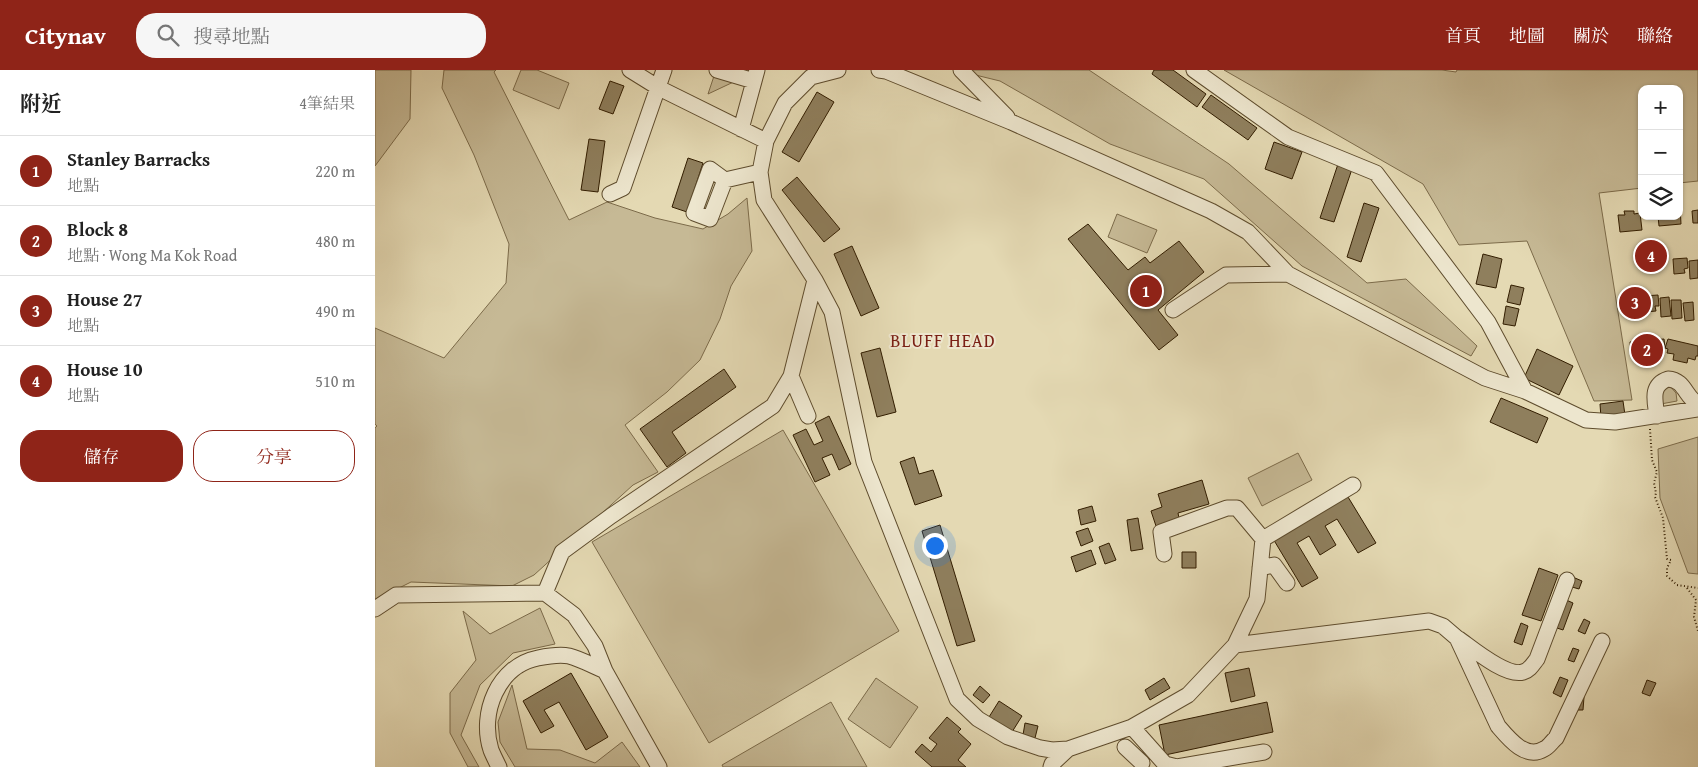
<!DOCTYPE html>
<html lang="zh-TW">
<meta charset="utf-8">
<style>
:root{--surface:#fff;--page:#f6f6f6;--text:#222;--muted:#767676;--line:#e0e0e0;--accent:#8f2418}
body{margin:0;font-family:"Gentium Book Plus","Noto Serif TC",serif;background:var(--page);color:var(--text)}
.controls{position:absolute;right:15px;top:15px;display:grid;overflow:hidden;border-radius:10px;box-shadow:0 1px 4px #0004}
.controls button{width:45px;height:45px;display:grid;place-items:center;padding:0;border:0;border-bottom:1px solid var(--line);background:var(--surface);color:var(--text);font:25px sans-serif}
.you{position:absolute;left:559px;top:475px;width:18px;height:18px;margin:-12px;border:4px solid #fff;border-radius:50%;background:#1a73e8;box-shadow:0 0 0 8px #1a73e833}
.badge{display:grid;place-items:center;width:32px;height:32px;border-radius:50%;background:var(--accent);color:#fff;font-size:16px;font-weight:700}
.pin{position:absolute;translate:-50% -50%;border:2px solid #fff;box-shadow:0 1px 5px #0006}
.list{margin:0;padding:0;list-style:none}
h2{display:flex;justify-content:space-between;align-items:center;height:65px;margin:0;padding:0 20px;font-size:21px}
h2 small{font-size:16px;font-weight:400;color:var(--muted)}
.list li{display:grid;grid-template-columns:32px 1fr auto;gap:15px;align-items:center;box-sizing:border-box;height:70px;padding:0 20px;border-top:1px solid var(--line)}
.list b{display:block;font-size:19px;white-space:nowrap}
.list p{margin:0;font-size:16px;white-space:nowrap;color:var(--muted)}
.list em{font-size:16px;font-style:normal;color:var(--muted)}
.actions{display:flex;gap:10px;padding:15px 20px}
.actions a{flex:1;padding:11px 0;border:1px solid var(--accent);border-radius:20px;text-align:center;font-size:18px;color:var(--accent)}
.actions .main{background:var(--accent);color:#fff}
.icon{flex:none;width:28px;height:28px;fill:none;stroke:currentColor;stroke-width:2;stroke-linecap:round;stroke-linejoin:round}
.map{position:relative;flex:none;width:1323px;height:697px;overflow:hidden}
header{display:flex;align-items:center;gap:30px;box-sizing:border-box;height:70px;padding:0 25px;background:var(--accent);color:#fff}
header strong{font-size:24px}
nav{display:flex;gap:28px;margin-inline-start:auto;font-size:18px}
.search{width:350px;height:45px;background:var(--page);display:flex;align-items:center;gap:12px;box-sizing:border-box;padding:0 18px;border-radius:20px;color:var(--muted);font-size:19px}
main{display:flex}
aside{flex:1;background:var(--surface)}
.map>svg:first-child{display:block}
.green{fill:#c6b995;stroke:#7c6b4a}
.building{fill:#8f7f5d;stroke:#321d00}
.lines{fill:none;stroke-linecap:round;stroke-linejoin:round}
.minor-casing{stroke:#5e4c2d;stroke-width:17}
.path{stroke:#321d00;stroke-width:2;stroke-dasharray:1 2.5;stroke-linecap:butt}
.minor{stroke:#ede6ce;stroke-width:15}
.labels{text-anchor:middle;dominant-baseline:central;stroke-width:4;stroke-linejoin:round;paint-order:stroke}
.quarter-label{font-size:18px;letter-spacing:1px;fill:#7a1f14;stroke:#ede6ce}
</style>
<header>
<strong>Citynav</strong>
<div class="search"><svg class="icon" aria-label="search" viewBox="0 0 24 24"><circle cx="10" cy="10" r="6"/><path d="M15 15l6 6"/></svg>搜尋地點</div>
<nav><a>首頁</a><a>地圖</a><a>關於</a><a>聯絡</a></nav>
</header>
<main>
<aside>
<h2>附近<small>4筆結果</small></h2>
<ul class="list">
<li><span class="badge">1</span><div><b>Stanley Barracks</b><p>地點</p></div><em>220 m</em></li>
<li><span class="badge">2</span><div><b>Block 8</b><p>地點 · Wong Ma Kok Road</p></div><em>480 m</em></li>
<li><span class="badge">3</span><div><b>House 27</b><p>地點</p></div><em>490 m</em></li>
<li><span class="badge">4</span><div><b>House 10</b><p>地點</p></div><em>510 m</em></li>
</ul>
<div class="actions"><a class="main">儲存</a><a>分享</a></div>
</aside>
<div class="map">
<svg width="1323" height="697" viewBox="0 0 1323 697">
<rect width="100%" height="100%" fill="#e4d9b3"/>
<filter id="stains"><feTurbulence type="fractalNoise" baseFrequency=".004" numOctaves="4"/><feColorMatrix values="0 0 0 0 .2 0 0 0 0 .09 0 0 0 0 .02 0 0 0 .5 -.17"/></filter>
<radialGradient id="worn" r=".72"><stop offset=".6" stop-color="#630" stop-opacity="0"/><stop offset="1" stop-color="#630" stop-opacity=".3"/></radialGradient>
<!-- green -->
<path class="green" d="M0 0H36L35 49 0 96Z
M69 0H121L119 2 194 150 232 132 280 148 328 159 353 144 372 128 377 181 356 216 345 249 325 290 292 322 250 355 283 402 258 415 159 505 137 516 36 512 0 530V358L2 356 0 354V258L69 288 131 213 134 174 99 85 67 18Z
M146 0H162L194 13 184 39 138 20Z
M341 0H384L333 24Z
M580 0H714L854 94 992 213 1031 209 1102 276 1096 286 927 196 829 109 735 74 625 11Z
M849 0H1067L1081 2 1082 0H1323V111L1304 113V19H1267V118L1224 123 1257 330 1219 331 1152 171 1084 175 1048 114Z
M742 144 782 160 772 183 733 167Z
M1294 315 1301 323 1302 331 1275 336 1279 318Z
M408 360 524 561 334 673 217 472Z
M1323 367V504L1313 503 1285 428 1283 379Z
M923 383 937 410 887 436 873 408Z
M165 538 180 574 138 583 105 615 86 665 104 697H93L75 663V623L101 590 88 541 115 564Z
M501 608 543 637 515 678 473 649Z
M137 615 152 679 185 680 220 693 247 672 265 697H140L125 672 123 652Z
M456 632 492 697H348L347 695Z"/>
<!-- building -->
<path class="building" d="M779 0H798L831 24 822 37 777 4Z
M235 11 249 16 238 44 224 39Z
M442 22 459 32 424 92 407 82Z
M836 25 882 58 873 70 827 37Z
M214 69 230 71 223 122 206 120Z
M899 72 927 82 917 109 890 99Z
M313 88 328 93 312 142 297 137Z
M963 94 977 99 959 152 945 148Z
M422 107 465 159 449 172 407 120Z
M989 133 1004 138 986 192 972 187Z
M1305 136 1306 154 1284 156 1283 146H1304Z
M1323 140V153H1318L1317 141Z
M1249 141H1259V144L1265 143 1267 160 1245 162 1243 145H1250Z
M713 154 753 200 770 187 775 193 804 171 829 202 783 240 803 265 784 280 693 169Z
M477 176 504 238 486 246 459 184Z
M1266 176 1287 184 1283 194 1278 192 1276 197 1265 192 1267 187 1262 185Z
M1108 184 1127 189 1121 218 1101 214Z
M1312 188 1313 198 1309 199 1310 203 1299 204 1298 189Z
M1323 190V208L1315 209 1314 191Z
M1136 215 1149 218 1145 235 1132 232Z
M1283 225 1284 236H1280L1281 241 1270 242 1269 226Z
M1267 227 1268 237 1264 238 1265 243H1254L1253 228Z
M1294 227 1296 246 1286 247 1285 228Z
M1296 230H1306L1307 248 1297 249Z
M1318 232 1319 250 1310 251 1308 233Z
M1131 236 1144 239 1140 256 1128 254Z
M1289 269 1290 278 1288 279V282L1281 283 1282 289 1267 290 1266 285 1259 286V282H1256L1255 272Z
M1293 269 1323 276V286H1321L1320 290 1313 288 1312 293 1298 290 1299 284 1292 283 1293 279 1290 278Z
M505 278 521 342 502 347 486 283Z
M1162 279 1198 296 1184 325 1149 308Z
M349 299 361 317 297 362 311 383 292 397 265 359Z
M1126 328 1173 348 1162 373 1115 352Z
M1248 331 1250 345 1226 348 1225 334Z
M454 346 476 394 464 400 457 384 447 388 455 405 440 412 418 365 431 359 439 375 448 371 440 353Z
M539 387 544 404 558 400 567 426 540 435 525 392Z
M827 410 834 434 803 443 804 448 781 456 776 441 787 437 783 424Z
M970 422 1001 473 983 483 962 449 950 456 961 475 945 485 934 466 922 473 943 508 927 517 897 467Z
M717 436 721 451 706 455 703 440Z
M763 448 768 479 756 481 752 450Z
M565 455 600 571 582 576 547 461Z
M713 458 718 471 706 476 701 462Z
M734 473 741 490 730 494 724 477Z
M716 480 721 494 701 502 696 487Z
M807 482H821V498H807Z
M1164 498 1183 505 1166 551 1147 545Z
M1200 508 1207 511 1204 519 1197 517Z
M1189 529 1198 533 1188 560 1179 557Z
M1209 549 1215 552 1210 564 1203 561Z
M1146 553 1153 556 1147 575 1139 572Z
M1198 578 1204 580 1199 592 1193 590Z
M874 598 880 626 856 632 850 603Z
M196 603 233 667 211 680 184 632 169 640 179 656 166 663 148 631Z
M1185 607 1193 610 1186 627 1178 623Z
M789 608 795 618 775 630 770 620Z
M1272 610 1281 613 1275 626 1267 623Z
M605 616 615 625 608 633 598 625Z
M1202 626 1209 627 1208 640H1201Z
M624 631 647 646 637 662 614 647Z
M892 632 898 662 790 685 784 655Z
M572 647 586 659 583 662 596 674 583 690 591 697H557L540 682 547 674 556 682 562 674 554 668Z
M650 653 663 656 660 668 648 665Z"/>
<g class="lines">
<defs>
<path id="minor" d="M255 0 284 18 391 71
M342 0 379 11
M463 0 436 7 410 33 391 71 385 102 389 130 440 210 457 242 489 392 582 629 603 649 633 667 665 678 677 680 693 679 757 657 813 625 860 575 1054 551 1068 556 1082 568 1123 656C1134 669 1151 690 1169 679 1174 677 1177 671 1181 668L1227 571
M504 0 511 1 636 52 836 141 873 162 913 204 1110 308 1150 321 1211 350 1240 352 1323 339
M586 0 632 47
M819 0 913 67 1001 103 1113 252 1150 321
M366 59 382 0
M350 110 335 149 319 143 335 99 350 110 385 102
M235 124 248 118 289 0
M798 240 851 205 913 204
M416 306 433 346
M1282 346C1280 331 1275 315 1293 309 1310 310 1310 327 1323 334
M789 484 786 462 852 438H862L888 469
M885 498 899 495 912 513
M170 523 199 545 220 576 230 601 284 697
M0 539 21 525 170 523 187 482 236 446 398 336 416 306 440 210
M1084 569C1098 579 1131 607 1148 602 1155 600 1158 594 1162 589L1192 510
M860 575 882 529 888 469 978 415
M757 657 790 694 802 697 889 682
M750 677 767 693
M124 697C121 691 118 685 116 680 104 643 123 596 163 588 173 586 184 584 194 586 206 589 218 596 230 601
M676 697 677 694 693 679"/>
</defs>
<!-- minor casing -->
<use href="#minor" class="minor-casing"/>
<!-- path -->
<path class="path" d="M1275 359 1277 390 1282 402 1279 413 1281 423 1280 427 1288 448 1292 489 1296 490 1292 498V506L1302 515 1323 518
M1312 518 1321 530 1319 547 1323 561"/>
<!-- minor -->
<use href="#minor" class="minor"/>
</g>
<g class="labels">
<!-- quarter labels -->
<g class="quarter-label">
<text x="568" y="270">BLUFF HEAD</text>
</g>
</g>
<rect width="100%" height="100%" filter="url(#stains)"/>
<rect width="100%" height="100%" fill="url(#worn)"/>
</svg>
<div class="controls">
<button>+</button>
<button>−</button>
<button><svg class="icon" aria-label="layers" viewBox="0 0 24 24"><path d="M12 4l9 5-9 5-9-5zM3 14l9 5 9-5"/></svg></button>
</div>
<div class="you"></div>
<div class="pin badge" style="left:771px;top:221px">1</div>
<div class="pin badge" style="left:1272px;top:280px">2</div>
<div class="pin badge" style="left:1260px;top:233px">3</div>
<div class="pin badge" style="left:1276px;top:186px">4</div>
</div>
</main>
